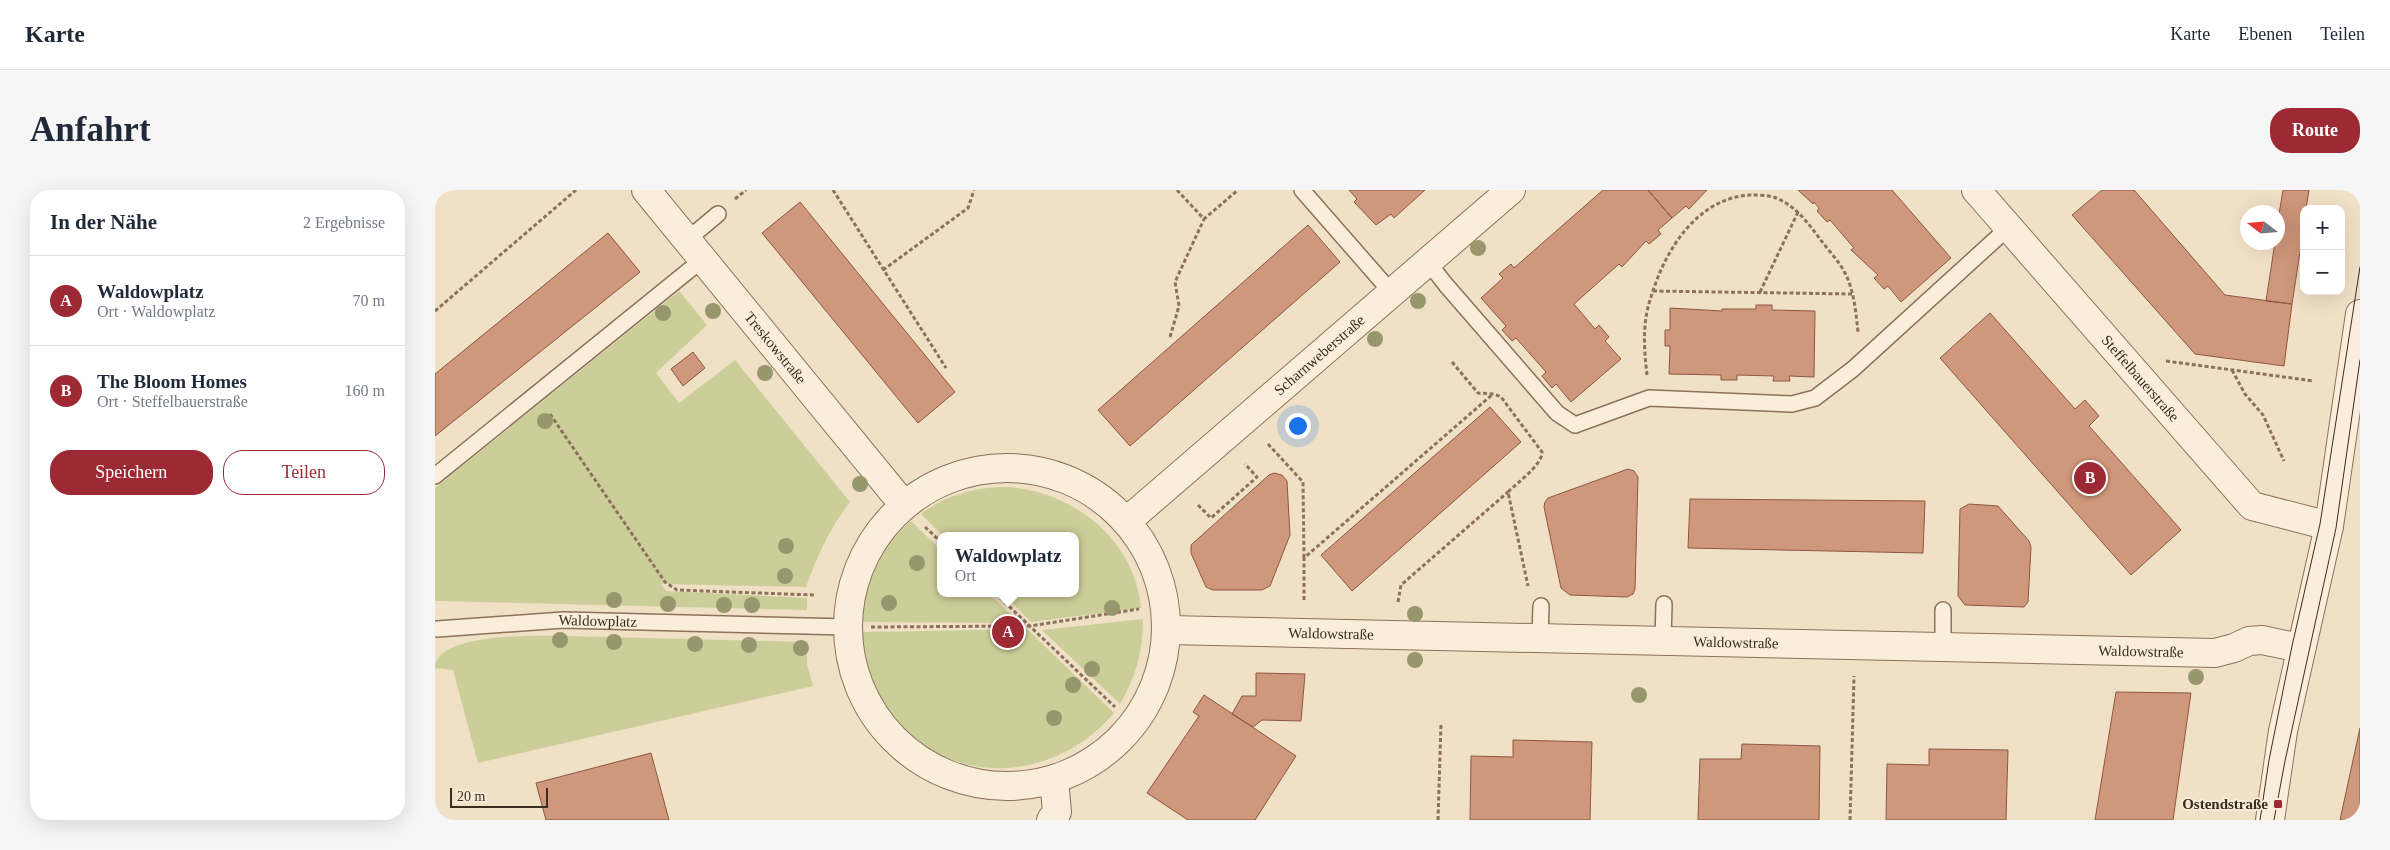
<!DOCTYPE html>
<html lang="de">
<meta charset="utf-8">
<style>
:root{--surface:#fff;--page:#f6f6f7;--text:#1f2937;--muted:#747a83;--line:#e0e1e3;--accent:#9c2933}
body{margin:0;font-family:Georgia,serif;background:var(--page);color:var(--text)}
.controls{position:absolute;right:15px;top:15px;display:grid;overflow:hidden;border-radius:10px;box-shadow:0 5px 20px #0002}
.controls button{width:45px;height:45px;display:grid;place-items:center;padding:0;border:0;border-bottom:1px solid var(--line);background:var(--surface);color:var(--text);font:25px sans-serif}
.compass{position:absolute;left:1805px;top:15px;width:45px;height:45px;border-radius:50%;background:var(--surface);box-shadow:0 5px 20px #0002;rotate:286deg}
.scale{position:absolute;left:15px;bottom:12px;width:98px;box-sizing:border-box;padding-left:5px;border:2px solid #3c2b1f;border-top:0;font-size:14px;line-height:18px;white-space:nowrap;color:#3c2b1f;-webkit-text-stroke:4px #f7ebd6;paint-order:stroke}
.you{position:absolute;left:862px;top:235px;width:18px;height:18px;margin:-12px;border:4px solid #fff;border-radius:50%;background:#1a73e8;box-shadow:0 0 0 8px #1a73e833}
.badge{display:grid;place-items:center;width:32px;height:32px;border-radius:50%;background:var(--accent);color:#fff;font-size:16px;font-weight:700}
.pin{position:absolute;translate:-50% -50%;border:2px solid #fff;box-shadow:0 1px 5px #0006}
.popup{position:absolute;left:502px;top:342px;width:142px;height:65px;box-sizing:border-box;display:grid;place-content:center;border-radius:10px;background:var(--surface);filter:drop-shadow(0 1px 4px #0005);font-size:16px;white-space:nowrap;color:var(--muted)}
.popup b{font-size:19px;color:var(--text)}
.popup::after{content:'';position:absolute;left:50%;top:100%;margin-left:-10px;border:10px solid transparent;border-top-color:var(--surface)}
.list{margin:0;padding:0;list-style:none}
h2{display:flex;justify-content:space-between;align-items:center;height:65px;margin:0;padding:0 20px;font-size:21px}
h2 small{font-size:16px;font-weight:400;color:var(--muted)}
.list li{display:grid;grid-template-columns:32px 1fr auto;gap:15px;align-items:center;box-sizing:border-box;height:90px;padding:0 20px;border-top:1px solid var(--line)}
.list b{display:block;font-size:19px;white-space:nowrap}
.list p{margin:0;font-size:16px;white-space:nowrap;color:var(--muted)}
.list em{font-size:16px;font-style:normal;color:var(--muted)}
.actions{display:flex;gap:10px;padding:15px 20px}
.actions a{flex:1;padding:11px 0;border:1px solid var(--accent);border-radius:20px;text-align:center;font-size:18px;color:var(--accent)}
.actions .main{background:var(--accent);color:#fff}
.map{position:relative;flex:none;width:1925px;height:630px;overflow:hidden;border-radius:20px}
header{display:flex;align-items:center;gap:30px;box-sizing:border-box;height:70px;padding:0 25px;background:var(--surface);border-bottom:1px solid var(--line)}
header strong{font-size:24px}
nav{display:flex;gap:28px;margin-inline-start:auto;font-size:18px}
.intro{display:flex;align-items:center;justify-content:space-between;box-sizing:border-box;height:120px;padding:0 30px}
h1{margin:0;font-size:35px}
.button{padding:12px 22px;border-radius:20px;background:var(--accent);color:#fff;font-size:18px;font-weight:700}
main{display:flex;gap:30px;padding:0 30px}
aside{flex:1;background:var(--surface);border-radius:20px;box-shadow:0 5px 20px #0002}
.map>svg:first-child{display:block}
.green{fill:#ccce99}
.building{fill:#cf977b;stroke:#8c5840}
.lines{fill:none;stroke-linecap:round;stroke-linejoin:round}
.service-casing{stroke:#8c715b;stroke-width:18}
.minor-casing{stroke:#8c715b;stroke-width:30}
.tertiary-casing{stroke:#8c715b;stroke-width:30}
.path{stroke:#8c715b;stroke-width:3;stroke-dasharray:4 2.5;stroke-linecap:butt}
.service{stroke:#faeeda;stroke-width:15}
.minor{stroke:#faeeda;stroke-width:28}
.tertiary{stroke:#faeeda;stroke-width:28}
.tram{stroke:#3c2b1f;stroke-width:1}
.tree{fill:#97966d}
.poi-dot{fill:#9c2933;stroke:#f7ebd6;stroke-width:2}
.labels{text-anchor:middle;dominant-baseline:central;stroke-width:4;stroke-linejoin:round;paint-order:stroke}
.street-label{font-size:15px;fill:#3c2b1f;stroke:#f7ebd6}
.poi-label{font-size:15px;font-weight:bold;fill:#3c2b1f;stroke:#f7ebd6;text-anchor:end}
</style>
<header>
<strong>Karte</strong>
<nav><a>Karte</a><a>Ebenen</a><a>Teilen</a></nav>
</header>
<div class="intro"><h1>Anfahrt</h1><a class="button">Route</a></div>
<main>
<aside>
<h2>In der Nähe<small>2 Ergebnisse</small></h2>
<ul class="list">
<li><span class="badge">A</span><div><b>Waldowplatz</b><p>Ort · Waldowplatz</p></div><em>70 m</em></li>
<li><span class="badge">B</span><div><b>The Bloom Homes</b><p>Ort · Steffelbauerstraße</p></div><em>160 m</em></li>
</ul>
<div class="actions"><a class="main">Speichern</a><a>Teilen</a></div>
</aside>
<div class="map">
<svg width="1925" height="630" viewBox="0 0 1925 630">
<rect width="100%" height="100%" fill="#f0e0c6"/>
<!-- green -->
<path class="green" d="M244 101 272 135 221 183 244 213 300 170 415 312C395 338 382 366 371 397L226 394 231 401 372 408V420L0 411V298Z
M572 297C637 301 700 349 706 418L596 432 567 403H640V346H508L486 324C510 305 541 297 572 297Z
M476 331 505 359 506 403H553L585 433 427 432C428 394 447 356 476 331Z
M708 429C708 460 701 487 685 514L607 440Z
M592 439 679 523C612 602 490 598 442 500 432 482 430 462 427 442Z
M134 446 372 452V474L378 496 43 573 18 480 0 478C0 441 109 446 134 446Z"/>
<!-- building -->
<path class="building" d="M914 0H990L959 28 956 24 941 35 919 12 922 9Z
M1168 0H1213L1237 28 1223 40 1226 44 1214 54 1211 51 1187 77 1184 74 1139 114 1160 139 1164 135 1174 147 1170 151 1186 169 1136 212 1121 194 1117 198 1107 186 1111 182 1081 148 1077 151 1067 140 1071 136 1046 108 1068 88 1064 84 1076 74 1079 78Z
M1213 0H1272L1254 19 1251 16 1237 28Z
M1363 0H1457L1516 68 1466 112 1453 96 1449 99 1439 88 1443 85 1416 60 1419 58 1395 30 1392 32 1382 21 1384 18 1379 12 1378 14Z
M1667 0H1699L1790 105 1857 114 1849 176 1760 164 1637 25Z
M1848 0H1874L1871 19H1869V36L1857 114 1831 111 1840 52H1842V36Z
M365 12 520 202 483 233 327 43Z
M873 35 905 72 695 256 663 220Z
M173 43 205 82 0 246V184Z
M1321 115H1337V120L1380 121 1379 187 1354 186 1355 191H1338L1339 186 1302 185V190H1286V185L1234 184 1235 156H1230V140H1235V118L1287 121V119H1321Z
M1555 123 1640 219 1650 210 1664 226 1654 236 1746 340 1696 385 1505 168Z
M258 162 270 178 248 196 236 179Z
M1055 217 1086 252 917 401 886 365Z
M1193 279 1199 281 1203 287 1200 399 1198 404 1192 407 1135 405 1126 398 1109 317 1110 312 1113 308Z
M839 283 847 285 852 291 855 345 835 396 827 400H778L771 397 756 363V355L834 285Z
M1255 309 1490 311 1488 363 1253 358Z
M1534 314 1563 316 1594 351 1596 357 1593 412 1589 417 1530 415 1523 406 1525 319Z
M821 483 870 484 866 531 827 530 818 537 797 524 807 506H821Z
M1681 502 1756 503 1738 630H1660Z
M769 505 861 566 820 630H753L712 603 764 526 758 522Z
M1925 538V630H1905Z
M1078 550 1157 552 1155 630H1035L1036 566 1078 567Z
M1307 554 1385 556 1384 630H1263L1265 569H1306Z
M1494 559 1573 560 1571 630H1451L1452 574 1494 575Z
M216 563 234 630H111L101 593Z"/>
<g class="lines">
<defs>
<g id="service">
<path d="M867 0 957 103"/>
<path d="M252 50 283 24"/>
<path d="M993 72 1011 95 1122 223 1140 235 1214 208 1357 214 1380 208 1418 179 1574 37"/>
<path d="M0 286 268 69"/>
<path id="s1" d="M2 439 128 430 413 437"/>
<path d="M1105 449 1106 416"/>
<path d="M1228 451 1229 414"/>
<path d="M1508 458V420"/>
</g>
<g id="minor">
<path id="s2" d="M211 0 469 315"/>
<path id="s3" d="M1541 0 1817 316 1894 336"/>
<circle cx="572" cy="437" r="159"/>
<path id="s4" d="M692 331 1076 0"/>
<path id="s5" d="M732 440 1780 463 1799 458 1814 451 1827 450 1865 458"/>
<path d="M616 630 622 622 619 590"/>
</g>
<path id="tertiary" d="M1835 630 1848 541 1894 336 1925 124"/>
</defs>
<!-- service casing -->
<use href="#service" class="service-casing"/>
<!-- minor casing -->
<use href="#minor" class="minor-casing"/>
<!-- tertiary casing -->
<use href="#tertiary" class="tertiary-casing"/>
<!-- path -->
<path class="path" d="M398 0 511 178
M742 0 769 29 803 0
M300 9 311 0
M448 80 533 18 539 0
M1218 101 1417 104
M1325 102 1363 22
M0 121 141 0
M735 147 744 116 740 92 769 29
M1731 171 1879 191
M1017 172 1043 203 1059 204 1066 207 1107 262C1108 274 1082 293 1073 302L1093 396
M1797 180 1810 204 1828 225 1849 271
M1212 185C1209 159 1207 133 1216 107 1230 60 1262 8 1315 5 1323 5 1334 5 1341 8 1361 16 1373 33 1385 49 1393 60 1404 71 1410 83 1419 100 1421 123 1423 142
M115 224 230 392 242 400 379 405
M833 254 868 292 869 368
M763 315 776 328 822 287 810 274
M490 337 506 352
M560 403 680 517
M869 410V368L1058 204
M963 412 966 395 1073 302
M436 437 595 436 704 419
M1003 630 1006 533
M1415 630 1419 486"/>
<!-- service -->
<use href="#service" class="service"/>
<!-- minor -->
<use href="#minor" class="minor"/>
<!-- tertiary -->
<use href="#tertiary" class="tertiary"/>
<!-- tram -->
<path class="tram" d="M1825 630 1834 570 1857 456 1885 334 1925 77
M1839 630 1850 571 1901 338 1925 170"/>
</g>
<!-- trees -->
<g class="tree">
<circle cx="1043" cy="58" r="8"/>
<circle cx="983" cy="111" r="8"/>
<circle cx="278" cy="121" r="8"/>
<circle cx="228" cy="123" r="8"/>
<circle cx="940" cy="149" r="8"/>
<circle cx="330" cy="183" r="8"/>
<circle cx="110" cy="231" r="8"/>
<circle cx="425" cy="294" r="8"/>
<circle cx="351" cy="356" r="8"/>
<circle cx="482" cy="373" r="8"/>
<circle cx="350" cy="386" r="8"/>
<circle cx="179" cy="410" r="8"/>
<circle cx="454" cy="413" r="8"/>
<circle cx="233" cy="414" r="8"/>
<circle cx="289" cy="415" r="8"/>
<circle cx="317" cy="415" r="8"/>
<circle cx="677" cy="418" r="8"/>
<circle cx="980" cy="424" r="8"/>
<circle cx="125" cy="450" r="8"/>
<circle cx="179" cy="452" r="8"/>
<circle cx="260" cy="454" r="8"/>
<circle cx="314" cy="455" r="8"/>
<circle cx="366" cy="458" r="8"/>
<circle cx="980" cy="470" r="8"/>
<circle cx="657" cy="479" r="8"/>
<circle cx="1761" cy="487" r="8"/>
<circle cx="638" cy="495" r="8"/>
<circle cx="1204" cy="505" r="8"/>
<circle cx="619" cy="528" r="8"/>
</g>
<!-- markers -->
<rect class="poi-dot" x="1838" y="609" width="10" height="10" rx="2.5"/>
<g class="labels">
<!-- street labels -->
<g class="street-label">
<text stroke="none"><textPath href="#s2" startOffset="204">Treskowstraße</textPath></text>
<text stroke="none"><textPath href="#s4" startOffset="254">Scharnweberstraße</textPath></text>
<text stroke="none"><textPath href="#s3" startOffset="250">Steffelbauerstraße</textPath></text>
<text stroke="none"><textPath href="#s1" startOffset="161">Waldowplatz</textPath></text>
<text stroke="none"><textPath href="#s5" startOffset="164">Waldowstraße</textPath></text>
<text stroke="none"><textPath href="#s5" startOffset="569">Waldowstraße</textPath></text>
<text stroke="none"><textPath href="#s5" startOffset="974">Waldowstraße</textPath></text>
</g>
<!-- poi labels -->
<g class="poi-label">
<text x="1833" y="614">Ostendstraße</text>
</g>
</g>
</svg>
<div class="controls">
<button>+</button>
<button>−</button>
</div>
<svg class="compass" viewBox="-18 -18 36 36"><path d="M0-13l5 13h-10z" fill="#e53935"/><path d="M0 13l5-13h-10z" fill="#747a83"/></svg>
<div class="scale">20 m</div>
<div class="you"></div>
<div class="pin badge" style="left:573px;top:442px">A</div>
<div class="popup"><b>Waldowplatz</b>Ort</div>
<div class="pin badge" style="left:1655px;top:288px">B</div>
</div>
</main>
